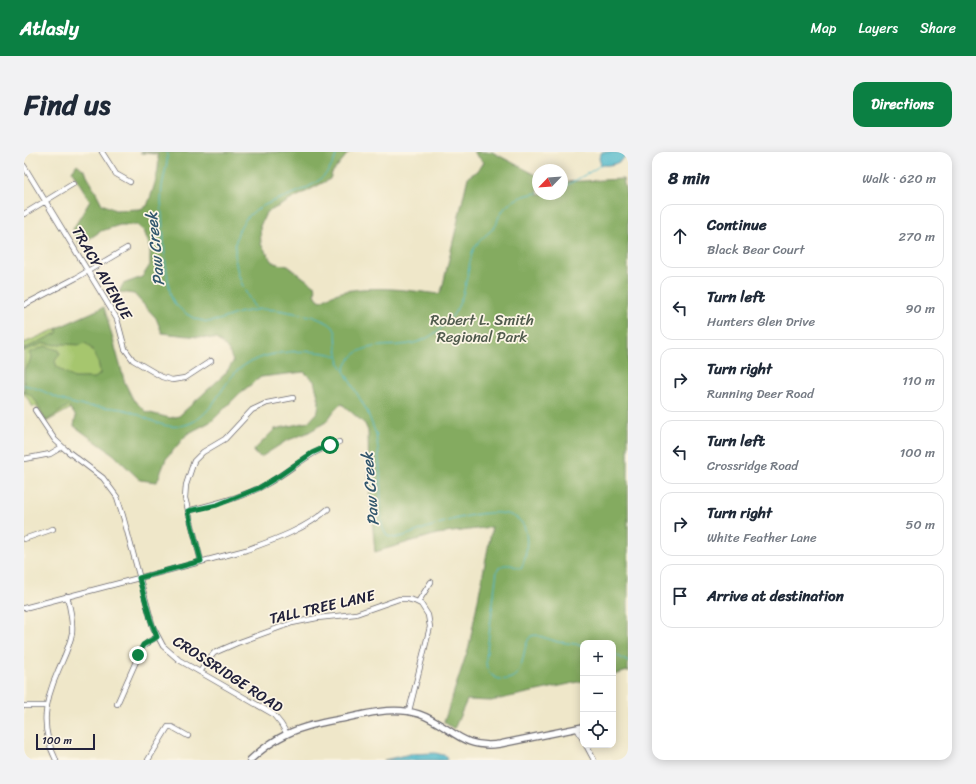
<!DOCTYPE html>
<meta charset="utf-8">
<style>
:root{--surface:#fff;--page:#f2f2f3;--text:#1f2937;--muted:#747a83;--line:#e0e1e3;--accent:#0b8043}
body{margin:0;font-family:Sriracha,sans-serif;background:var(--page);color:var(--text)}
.controls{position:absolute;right:12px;bottom:12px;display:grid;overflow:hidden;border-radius:8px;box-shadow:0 2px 10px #0003}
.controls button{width:36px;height:36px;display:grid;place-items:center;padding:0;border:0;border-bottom:1px solid var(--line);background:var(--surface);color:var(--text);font:20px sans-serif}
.compass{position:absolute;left:508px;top:12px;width:36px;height:36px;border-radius:50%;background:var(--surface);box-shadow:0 2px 10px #0003;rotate:245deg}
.scale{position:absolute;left:12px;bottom:10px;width:59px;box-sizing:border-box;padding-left:4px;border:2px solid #22223b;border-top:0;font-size:11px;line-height:14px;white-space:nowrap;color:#22223b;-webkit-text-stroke:3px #fcf5e5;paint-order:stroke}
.stop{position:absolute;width:12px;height:12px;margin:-9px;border:3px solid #0b8043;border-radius:50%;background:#fff}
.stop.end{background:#0b8043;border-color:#fff;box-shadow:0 1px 4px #0008}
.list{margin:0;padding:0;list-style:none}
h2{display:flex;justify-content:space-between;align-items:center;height:52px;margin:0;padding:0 16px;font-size:17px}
h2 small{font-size:13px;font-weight:400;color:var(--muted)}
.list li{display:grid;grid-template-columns:26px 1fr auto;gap:12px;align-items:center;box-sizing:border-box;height:64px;margin:0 8px 8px;padding:0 8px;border:1px solid var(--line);border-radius:12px}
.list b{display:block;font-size:15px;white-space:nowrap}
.list p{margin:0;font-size:13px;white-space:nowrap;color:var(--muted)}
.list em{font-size:13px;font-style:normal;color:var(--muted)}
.icon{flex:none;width:22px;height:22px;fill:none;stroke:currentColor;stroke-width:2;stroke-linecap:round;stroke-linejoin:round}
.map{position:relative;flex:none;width:604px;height:608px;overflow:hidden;border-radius:12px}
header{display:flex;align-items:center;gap:24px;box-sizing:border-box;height:56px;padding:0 20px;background:var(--accent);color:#fff}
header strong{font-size:19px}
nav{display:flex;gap:22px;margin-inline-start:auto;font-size:14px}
.intro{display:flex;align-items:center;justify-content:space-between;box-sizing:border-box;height:96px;padding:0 24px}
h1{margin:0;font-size:28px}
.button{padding:10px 18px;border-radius:12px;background:var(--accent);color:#fff;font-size:14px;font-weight:700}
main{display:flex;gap:24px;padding:0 24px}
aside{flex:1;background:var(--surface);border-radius:12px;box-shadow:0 2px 10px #0003}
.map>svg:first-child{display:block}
.green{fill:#a6c66e;stroke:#647454}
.forest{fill:#84ab61;stroke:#53664e}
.water{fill:#4cb7ca;stroke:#376c82}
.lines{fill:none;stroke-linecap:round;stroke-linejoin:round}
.stream{stroke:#4cb7ca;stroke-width:1}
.minor-casing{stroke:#6a676d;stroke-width:6}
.tertiary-casing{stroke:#6a676d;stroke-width:8}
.minor{stroke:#fff;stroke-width:4.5}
.tertiary{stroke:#fff;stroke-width:5.5}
.route{stroke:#0b8043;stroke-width:5}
.labels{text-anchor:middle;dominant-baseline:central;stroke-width:3.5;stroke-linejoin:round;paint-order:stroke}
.street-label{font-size:15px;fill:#22223b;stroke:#fcf5e5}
.park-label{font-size:15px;fill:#505b4d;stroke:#fcf5e5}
.water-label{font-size:16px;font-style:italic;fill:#31566d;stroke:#fcf5e5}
</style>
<header>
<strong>Atlasly</strong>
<nav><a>Map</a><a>Layers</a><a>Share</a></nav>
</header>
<div class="intro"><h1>Find us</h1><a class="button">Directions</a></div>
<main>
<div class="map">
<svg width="604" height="608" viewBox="0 0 604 608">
<rect width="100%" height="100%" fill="#fcf5e5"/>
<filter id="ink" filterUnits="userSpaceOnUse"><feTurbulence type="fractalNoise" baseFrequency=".025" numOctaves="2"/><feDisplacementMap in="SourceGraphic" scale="8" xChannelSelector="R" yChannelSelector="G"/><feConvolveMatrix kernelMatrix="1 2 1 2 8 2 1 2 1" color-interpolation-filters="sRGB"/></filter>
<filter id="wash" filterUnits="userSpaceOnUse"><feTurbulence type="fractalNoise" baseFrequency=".012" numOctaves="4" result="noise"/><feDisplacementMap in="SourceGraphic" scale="16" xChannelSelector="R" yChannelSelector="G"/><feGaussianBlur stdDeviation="0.9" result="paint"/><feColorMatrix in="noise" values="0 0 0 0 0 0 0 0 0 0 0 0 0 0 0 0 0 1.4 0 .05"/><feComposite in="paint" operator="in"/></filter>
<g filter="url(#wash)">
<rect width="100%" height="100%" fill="#efe7c9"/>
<!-- green -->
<path class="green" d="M76 158 118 287 58 250 22 270 12 254 9 255 0 241V191Z"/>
<!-- forest -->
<path class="forest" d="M116 0H325L308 21 306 27 242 61 236 74 237 92 244 103 250 111 264 114 292 135 291 142 293 146 297 149C326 129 381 138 415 142L418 137 444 25 455 18 460 10 449 0H468L514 24V42H538V30L599 27 604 51V519L589 523V491H559V529L467 549 443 548 430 577 420 570 445 494 468 375 413 382 351 400 345 332 344 279 341 272 318 252 313 255 302 270 283 281 262 289 237 305 231 302 230 298 251 277 284 270 294 259 295 248 290 229 280 220 237 225 216 241 188 269 163 282 142 307 133 330 116 328 89 302 50 274 52 264 44 254 22 269C17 260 12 242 0 240V217L5 212 7 205 5 201 21 194 35 198 36 201 31 209 33 215 50 226H71L76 222C76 212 70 196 61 191L56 193 40 192 31 193 21 191 0 199V197L33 181V176L80 155 101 231 109 247 122 260 146 266 155 264 201 222 209 210C206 199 201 193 192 187L138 181 132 166 110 142 95 140 99 132 118 125 126 113V95L120 79 113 73H96L77 79 56 93 49 77 66 49 48 19 53 12 61 19 78 52 91 58 116 57 123 54C128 41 138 15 133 2L117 1Z"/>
<!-- water -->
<path class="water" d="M578 0H604V1C597 11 589 14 577 13L575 6Z
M411 601 423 604V608H360L386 602Z"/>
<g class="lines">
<!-- stream -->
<path class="stream" d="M143 0V10L138 34 137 49 141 107 145 134 147 145 151 152 161 161 171 167 184 170 195 168 214 161 237 157 254 158 276 162 290 165 304 171 309 175 312 181 313 196 316 212 343 259 352 282 354 297 356 321 357 368 359 377 363 384 371 386 380 384C403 376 495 338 502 381 504 392 502 406 497 417L487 413H480L476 415 473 418 462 507C462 514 463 520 469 524 473 527 478 528 483 527 503 524 496 496 507 484L512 483 534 490 559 493
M538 36 566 20 577 13
M232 157C221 142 211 120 211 101 211 30 299 60 313 0
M320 218C330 188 361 196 385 192 401 190 416 179 426 167 442 147 442 125 448 101 451 91 462 83 470 76 474 72 473 67 476 63 484 48 499 43 514 41
M0 233C18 236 33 248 51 252 67 256 85 254 102 258 120 263 136 277 156 274 185 270 194 239 211 221 232 198 285 195 314 204
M589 501 604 510"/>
</g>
</g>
<g filter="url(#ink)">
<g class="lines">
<defs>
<path id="minor" d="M78 0 92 22 106 30
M0 14 93 167 101 197 109 208 138 225 148 228 161 226 187 209
M0 62 49 32
M0 153 52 126 103 96
M11 258 31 288 42 298 79 326 93 345 99 364 129 475 139 494 155 508 249 562 257 572 263 582
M0 307 26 302 38 295
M164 359C192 351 218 346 243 332 269 317 286 299 315 290
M0 387 29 377
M177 409 161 346 162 333 170 309 179 300 201 287 228 258 243 251 269 246
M394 450 407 430
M0 456 222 398C250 388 282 377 304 357
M176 520 184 508 190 501 213 491 268 471 293 466 332 462 375 447H384L391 449 397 452 404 463 406 475 385 559
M93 552 118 496 124 490 133 485
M0 554H22
M553 576 559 588
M562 593 570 608
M32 608C16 576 20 551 34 519 39 507 46 494 48 481 49 468 46 456 43 444
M124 608 144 575H148L164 584"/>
<path id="tertiary" d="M226 608C237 598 250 588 263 582 282 573 302 570 322 566 346 561 371 554 395 562 427 573 436 598 476 592L559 575"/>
</defs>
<!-- minor casing -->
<use href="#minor" class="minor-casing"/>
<!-- tertiary casing -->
<use href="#tertiary" class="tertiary-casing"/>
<!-- minor -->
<use href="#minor" class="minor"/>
<!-- tertiary -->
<use href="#tertiary" class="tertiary"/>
</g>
</g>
<g class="lines" filter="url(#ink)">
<!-- route -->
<path class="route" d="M114 503 119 493 133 485 127 469 115 426 177 409 164 359 193 353 235 336 255 324 288 301 306 293"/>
</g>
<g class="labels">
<!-- street labels -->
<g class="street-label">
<text transform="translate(78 121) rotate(60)">TRACY AVENUE</text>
<text transform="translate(298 455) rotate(-13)">TALL TREE LANE</text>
<text transform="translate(204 522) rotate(33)">CROSSRIDGE ROAD</text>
</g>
<!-- park labels -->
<g class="park-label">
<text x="458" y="168">Robert L. Smith<tspan x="458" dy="17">Regional Park</tspan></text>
</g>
<!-- water labels -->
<g class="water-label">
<text transform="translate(131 97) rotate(-96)">Paw Creek</text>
<text transform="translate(346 337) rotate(-95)">Paw Creek</text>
</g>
</g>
</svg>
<div class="controls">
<button>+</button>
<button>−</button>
<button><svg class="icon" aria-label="locate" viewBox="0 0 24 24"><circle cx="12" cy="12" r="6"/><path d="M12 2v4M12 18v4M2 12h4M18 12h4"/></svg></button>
</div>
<svg class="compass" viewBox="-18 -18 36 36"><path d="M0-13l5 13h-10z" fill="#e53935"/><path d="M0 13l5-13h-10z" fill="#747a83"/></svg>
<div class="scale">100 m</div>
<div class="stop" style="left:306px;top:293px"></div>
<div class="stop end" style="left:114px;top:503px"></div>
</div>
<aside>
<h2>8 min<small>Walk · 620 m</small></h2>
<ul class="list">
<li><svg class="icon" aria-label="ahead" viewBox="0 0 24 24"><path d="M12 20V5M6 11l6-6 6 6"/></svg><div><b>Continue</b><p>Black Bear Court</p></div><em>270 m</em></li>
<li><svg class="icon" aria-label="left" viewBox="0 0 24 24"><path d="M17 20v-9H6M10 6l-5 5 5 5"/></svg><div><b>Turn left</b><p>Hunters Glen Drive</p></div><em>90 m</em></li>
<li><svg class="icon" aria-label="right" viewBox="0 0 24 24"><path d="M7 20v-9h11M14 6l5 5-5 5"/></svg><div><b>Turn right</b><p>Running Deer Road</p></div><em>110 m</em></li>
<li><svg class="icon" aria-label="left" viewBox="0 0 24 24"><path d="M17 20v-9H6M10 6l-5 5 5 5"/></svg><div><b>Turn left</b><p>Crossridge Road</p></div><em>100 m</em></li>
<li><svg class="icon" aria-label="right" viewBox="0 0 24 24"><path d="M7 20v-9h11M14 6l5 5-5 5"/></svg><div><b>Turn right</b><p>White Feather Lane</p></div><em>50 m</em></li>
<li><svg class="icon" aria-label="arrive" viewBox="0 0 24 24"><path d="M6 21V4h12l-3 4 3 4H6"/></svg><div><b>Arrive at destination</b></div></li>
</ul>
</aside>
</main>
